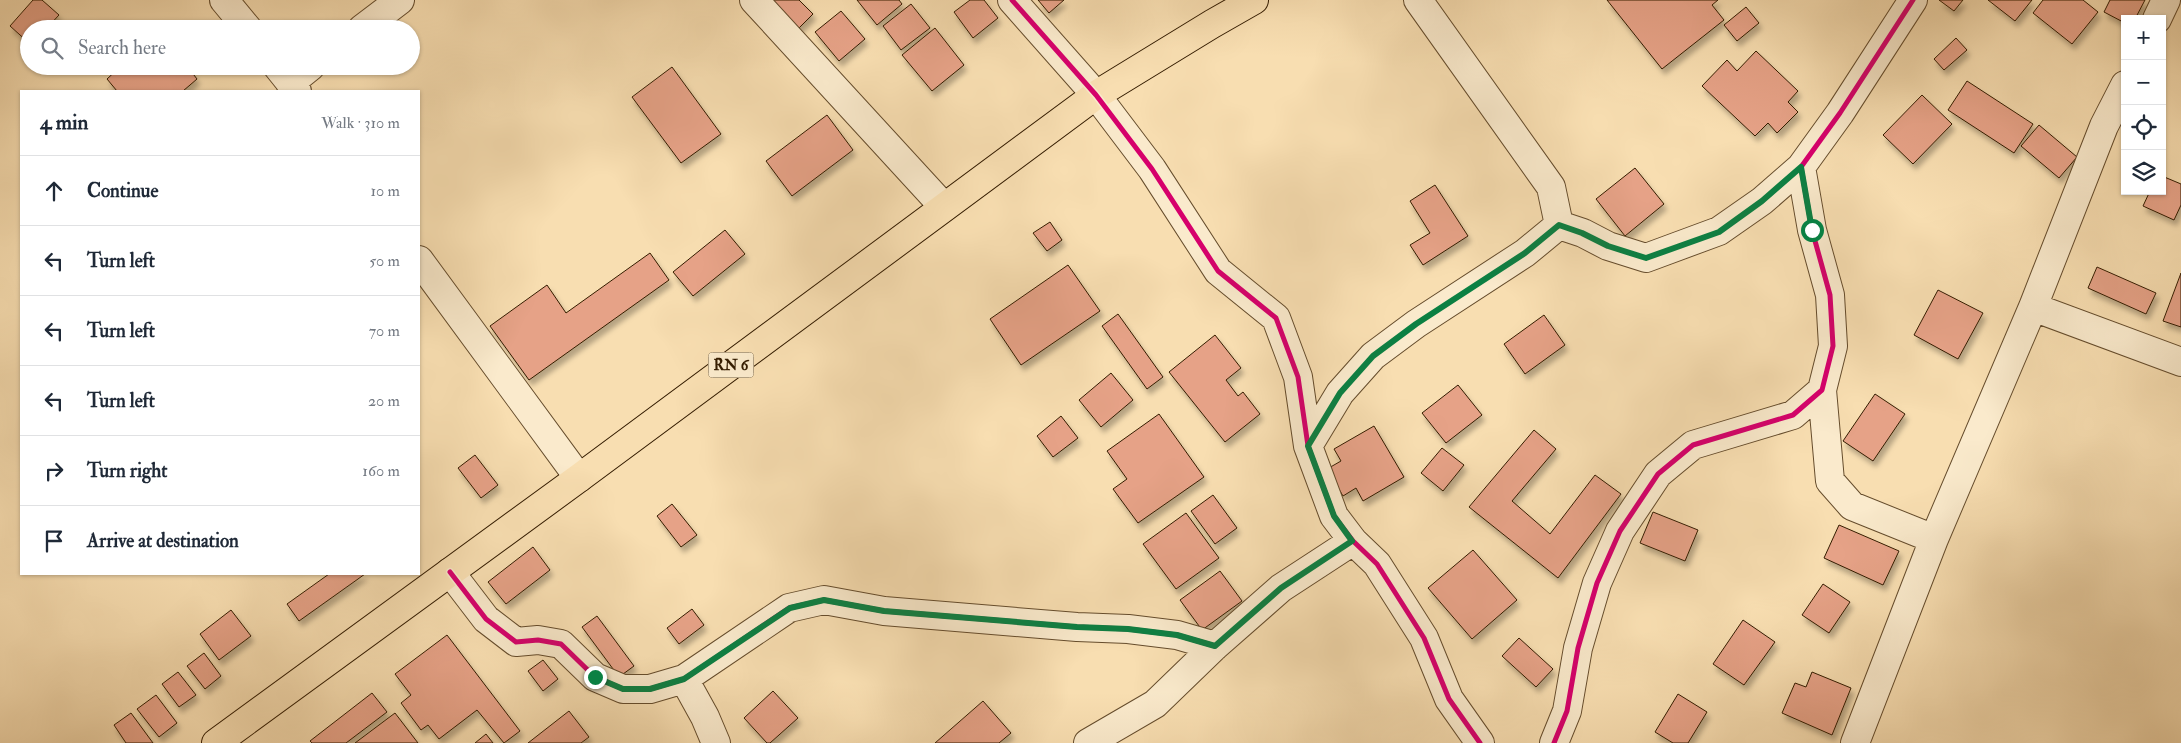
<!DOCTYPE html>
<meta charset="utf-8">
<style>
:root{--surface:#fff;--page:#f6f6f7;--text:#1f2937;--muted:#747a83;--line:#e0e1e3}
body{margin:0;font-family:"IM FELL Double Pica",serif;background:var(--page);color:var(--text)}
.controls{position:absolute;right:15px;top:15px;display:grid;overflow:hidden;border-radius:0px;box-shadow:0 1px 4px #0004}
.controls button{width:45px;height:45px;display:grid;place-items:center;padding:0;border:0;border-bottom:1px solid var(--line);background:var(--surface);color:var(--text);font:25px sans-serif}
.stop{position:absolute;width:15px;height:15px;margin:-11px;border:4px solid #0b8043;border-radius:50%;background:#fff}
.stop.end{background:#0b8043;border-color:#fff;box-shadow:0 1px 5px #0008}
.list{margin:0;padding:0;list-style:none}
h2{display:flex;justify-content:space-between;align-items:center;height:65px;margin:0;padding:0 20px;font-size:21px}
h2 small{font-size:16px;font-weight:400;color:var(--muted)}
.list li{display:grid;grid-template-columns:32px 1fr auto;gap:15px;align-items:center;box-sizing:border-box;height:70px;padding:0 20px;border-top:1px solid var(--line)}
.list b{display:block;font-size:19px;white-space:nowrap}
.list em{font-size:16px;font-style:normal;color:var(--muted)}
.icon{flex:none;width:28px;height:28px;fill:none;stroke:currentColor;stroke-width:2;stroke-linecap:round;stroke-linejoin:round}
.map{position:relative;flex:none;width:2181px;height:743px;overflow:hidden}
.search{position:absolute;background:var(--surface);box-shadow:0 1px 4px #0004;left:20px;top:20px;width:400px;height:55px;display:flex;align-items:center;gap:12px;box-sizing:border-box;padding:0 18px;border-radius:28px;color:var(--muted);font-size:19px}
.panel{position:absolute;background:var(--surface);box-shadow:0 1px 4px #0004;left:20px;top:90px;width:400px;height:485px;border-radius:0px}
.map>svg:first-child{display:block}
</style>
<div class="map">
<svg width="2181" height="743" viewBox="0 0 2181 743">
<defs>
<filter id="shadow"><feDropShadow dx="3" dy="5.5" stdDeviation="2.5" flood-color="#0004"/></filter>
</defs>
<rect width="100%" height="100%" fill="#f8deb1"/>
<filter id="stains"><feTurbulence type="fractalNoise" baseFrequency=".004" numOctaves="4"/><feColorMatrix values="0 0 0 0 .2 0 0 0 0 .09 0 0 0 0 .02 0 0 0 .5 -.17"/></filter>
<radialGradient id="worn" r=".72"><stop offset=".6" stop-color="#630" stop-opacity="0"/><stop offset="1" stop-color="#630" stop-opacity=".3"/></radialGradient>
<!-- building -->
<path fill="#e6a287" stroke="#341c00" filter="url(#shadow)" d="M33 0H42L59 15 46 29H29V43L10 26Z
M764 0H799L813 14 796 31Z
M857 0H899L902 4 877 25Z
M970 0H984L998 18 973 38 954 12Z
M1038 0H1064L1049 13Z
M1607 0H1718L1712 5 1724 20 1662 69Z
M1939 0H1963L1954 11Z
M1988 0H2032L2015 21Z
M2043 0H2083L2098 12 2072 44 2033 13Z
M2110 0H2145L2135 19H2125V23L2104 12Z
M911 4 930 28 901 50 883 26Z
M1746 7 1759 23 1737 41 1724 25Z
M841 11 865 39 839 61 815 32Z
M935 28 964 65 932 91 902 55Z
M1956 38 1967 50 1944 70 1934 59Z
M1756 51 1798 91 1788 102 1798 112 1777 133 1768 123 1755 136 1702 86 1727 60 1737 71Z
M121 66H187L197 79 183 91H117L107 79Z
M672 67 721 134 681 163 632 97Z
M1967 81 2033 124 2014 153 1948 110Z
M1922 95 1952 124 1913 164 1883 135Z
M827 115 853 150 792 196 766 161Z
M2039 125 2077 157 2059 178 2021 146Z
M1635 168 1664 204 1625 236 1596 199Z
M2162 176 2181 184V205L2174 220 2143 206 2150 191H2162Z
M1435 185 1468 236 1423 265 1410 245 1430 233 1410 201Z
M1050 222 1062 240 1047 251 1033 233Z
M725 230 745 254 693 296 673 272Z
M650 253 669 280 529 380 490 326 547 285 566 313Z
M1068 265 1100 311 1021 365 990 319Z
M2097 267 2156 293 2146 314 2088 288Z
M2181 273V327L2163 321Z
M1938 290 1983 313 1958 359 1914 335Z
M1118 314 1163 377 1147 389 1102 326Z
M1544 315 1565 345 1525 374 1504 344Z
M1215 335 1241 368 1226 380 1238 396 1243 392 1260 414 1225 442 1169 372Z
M1111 373 1133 400 1101 427 1079 400Z
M1458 385 1482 415 1446 443 1422 413Z
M1875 394 1905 414 1873 461 1843 441Z
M1159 414 1204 477 1138 523 1113 489 1127 479 1107 451Z
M1061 416 1078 438 1053 457 1037 436Z
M1374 426 1404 477 1363 501 1356 488 1343 496 1327 469 1341 461 1334 449Z
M1534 430 1556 449 1512 501 1550 534 1595 475 1621 494 1558 578 1469 507Z
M1442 448 1464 465 1443 491 1421 473Z
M475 455 498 485 481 498 458 468Z
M1213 495 1237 528 1215 544 1191 511Z
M672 504 697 535 681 547 657 516Z
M1653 512 1698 530 1685 561 1640 543Z
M1186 513 1219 558 1176 589 1143 544Z
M1839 525 1899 551 1883 585 1824 558Z
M533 547 550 570 506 604 488 582Z
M1473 550 1517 600 1472 639 1428 588Z
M1220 571 1242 601 1202 630 1180 600Z
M329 574H365L299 621 287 604Z
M1823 584 1850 602 1829 633 1802 615Z
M692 609 704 625 679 644 667 628Z
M231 610 251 636 219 660 200 634Z
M597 616 634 666 619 677 582 627Z
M1743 620 1775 642 1744 685 1713 664Z
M447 635 520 731 504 743 477 710 439 739 428 725 421 730 401 703 411 695 395 674Z
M1519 638 1553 669 1536 687 1502 656Z
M204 653 221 676 205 689 187 666Z
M543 660 558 679 543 691 528 671Z
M178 672 196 695 179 707 162 684Z
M1812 672 1851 688 1832 735 1782 713 1795 683 1806 687Z
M773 691 798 718 770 743H767L744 718Z
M372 693 387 712 346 743H312L310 741Z
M1678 694 1707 712 1688 743H1673L1655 732Z
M156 695 177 723 159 737 137 709Z
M983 701 1011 733 999 743H935Z
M569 711 589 737 581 743H528Z
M131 713 153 743H126L114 725Z
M395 713 418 743H355Z
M486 734 493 743H475Z"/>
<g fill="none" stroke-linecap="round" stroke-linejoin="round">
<defs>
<path id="minor" d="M224 0 248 29
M754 0 944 207
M1012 0 1096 95 1152 169 1218 271 1276 318 1298 377 1308 446 1334 516 1353 541 1377 564 1424 638 1449 699 1480 743
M1418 0 1551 187 1559 225
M2157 19 2166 0
M362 29 400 0
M277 66 297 91
M290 83 311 66
M419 260 579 478
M2033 307 2181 362
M1822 390 1830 481 1852 506 1934 539
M1308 446 1340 393 1373 356 1416 324 1525 253 1559 225 1583 233 1608 246 1646 258 1719 231 1762 201 1801 167
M450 572 486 619 516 642 538 640 561 644 595 677 623 689H650L684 679 789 608 824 600 884 611 1077 627 1128 629 1177 635 1215 646
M684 679 705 717 716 743
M1088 743 1155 704 1215 646 1281 588 1353 541
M1554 743 1567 711 1578 648 1597 583 1620 531 1658 474 1693 445 1793 415 1822 390 1833 346 1830 295 1812 230 1801 167 1840 113 1913 0
M1855 743 1934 539 2033 307 2104 126 2125 85"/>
<path id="major" d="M216 743 579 478 1096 95 1212 24 1254 0"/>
</defs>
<!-- minor casing -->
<use href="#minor" stroke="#654c2c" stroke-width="30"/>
<!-- major casing -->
<use href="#major" stroke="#341c00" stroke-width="30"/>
<!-- minor -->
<use href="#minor" stroke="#faeacc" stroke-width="28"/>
<!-- major -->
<use href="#major" stroke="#f8deb1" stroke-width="28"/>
<defs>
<path id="cycleway" d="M1012 0 1096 95 1152 169 1218 271 1276 318 1298 377 1308 446 1334 516 1353 541 1377 564 1424 638 1449 699 1480 743
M450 572 486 619 516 642 538 640 561 644 595 677 623 689H650L684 679 789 608 824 600 884 611 1077 627 1128 629 1177 635 1215 646
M1554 743 1567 711 1578 648 1597 583 1620 531 1658 474 1693 445 1793 415 1822 390 1833 346 1830 295 1812 230 1801 167 1840 113 1913 0"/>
</defs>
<!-- cycleway casing -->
<use href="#cycleway" stroke="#faeacc" stroke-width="8"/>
<!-- cycleway -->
<use href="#cycleway" stroke="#d6006c" stroke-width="5"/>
</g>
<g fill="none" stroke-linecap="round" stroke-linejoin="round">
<!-- route -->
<path stroke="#0b8043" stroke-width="6" d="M595 677 623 689H650L684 679 790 608 824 600 884 611 1077 627 1128 629 1177 635 1215 646 1281 588 1352 541 1334 516 1308 446 1340 393 1373 356 1416 324 1525 253 1559 225 1582 233 1608 246 1646 258 1719 232 1762 201 1801 167 1812 230"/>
</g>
<g text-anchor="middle" stroke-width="4" stroke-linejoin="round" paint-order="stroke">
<!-- shield labels -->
<rect fill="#faeacc" stroke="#6f5a3d" stroke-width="1" x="708.5" y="352.5" width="45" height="25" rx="4"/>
<g font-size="15" font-weight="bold" fill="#341c00">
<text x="731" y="370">RN 6</text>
</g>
</g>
<rect width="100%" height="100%" filter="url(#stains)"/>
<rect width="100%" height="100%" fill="url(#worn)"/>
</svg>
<div class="controls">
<button>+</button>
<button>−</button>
<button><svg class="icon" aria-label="locate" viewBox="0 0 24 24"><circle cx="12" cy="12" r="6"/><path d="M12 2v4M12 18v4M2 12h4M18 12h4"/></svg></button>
<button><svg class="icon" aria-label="layers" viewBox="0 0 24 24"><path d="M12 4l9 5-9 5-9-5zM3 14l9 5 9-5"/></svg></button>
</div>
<div class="stop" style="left:1812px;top:230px"></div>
<div class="stop end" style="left:595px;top:677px"></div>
<div class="search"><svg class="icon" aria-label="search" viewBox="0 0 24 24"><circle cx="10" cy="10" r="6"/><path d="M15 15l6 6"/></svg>Search here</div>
<section class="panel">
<h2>4 min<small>Walk · 310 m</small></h2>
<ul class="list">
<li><svg class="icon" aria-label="ahead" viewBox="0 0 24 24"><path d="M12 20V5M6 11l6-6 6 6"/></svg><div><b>Continue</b></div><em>10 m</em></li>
<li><svg class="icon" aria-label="left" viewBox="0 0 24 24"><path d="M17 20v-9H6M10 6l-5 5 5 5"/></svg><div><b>Turn left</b></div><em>50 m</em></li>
<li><svg class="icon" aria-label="left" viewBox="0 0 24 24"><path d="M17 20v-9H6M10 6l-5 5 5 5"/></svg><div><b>Turn left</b></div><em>70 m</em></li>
<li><svg class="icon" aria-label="left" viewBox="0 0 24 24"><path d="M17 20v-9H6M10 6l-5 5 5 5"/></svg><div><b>Turn left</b></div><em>20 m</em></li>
<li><svg class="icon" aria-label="right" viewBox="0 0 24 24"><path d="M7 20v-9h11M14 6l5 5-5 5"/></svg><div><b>Turn right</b></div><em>160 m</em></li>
<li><svg class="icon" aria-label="arrive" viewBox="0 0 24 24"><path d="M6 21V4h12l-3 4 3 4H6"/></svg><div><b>Arrive at destination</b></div></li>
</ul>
</section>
</div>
